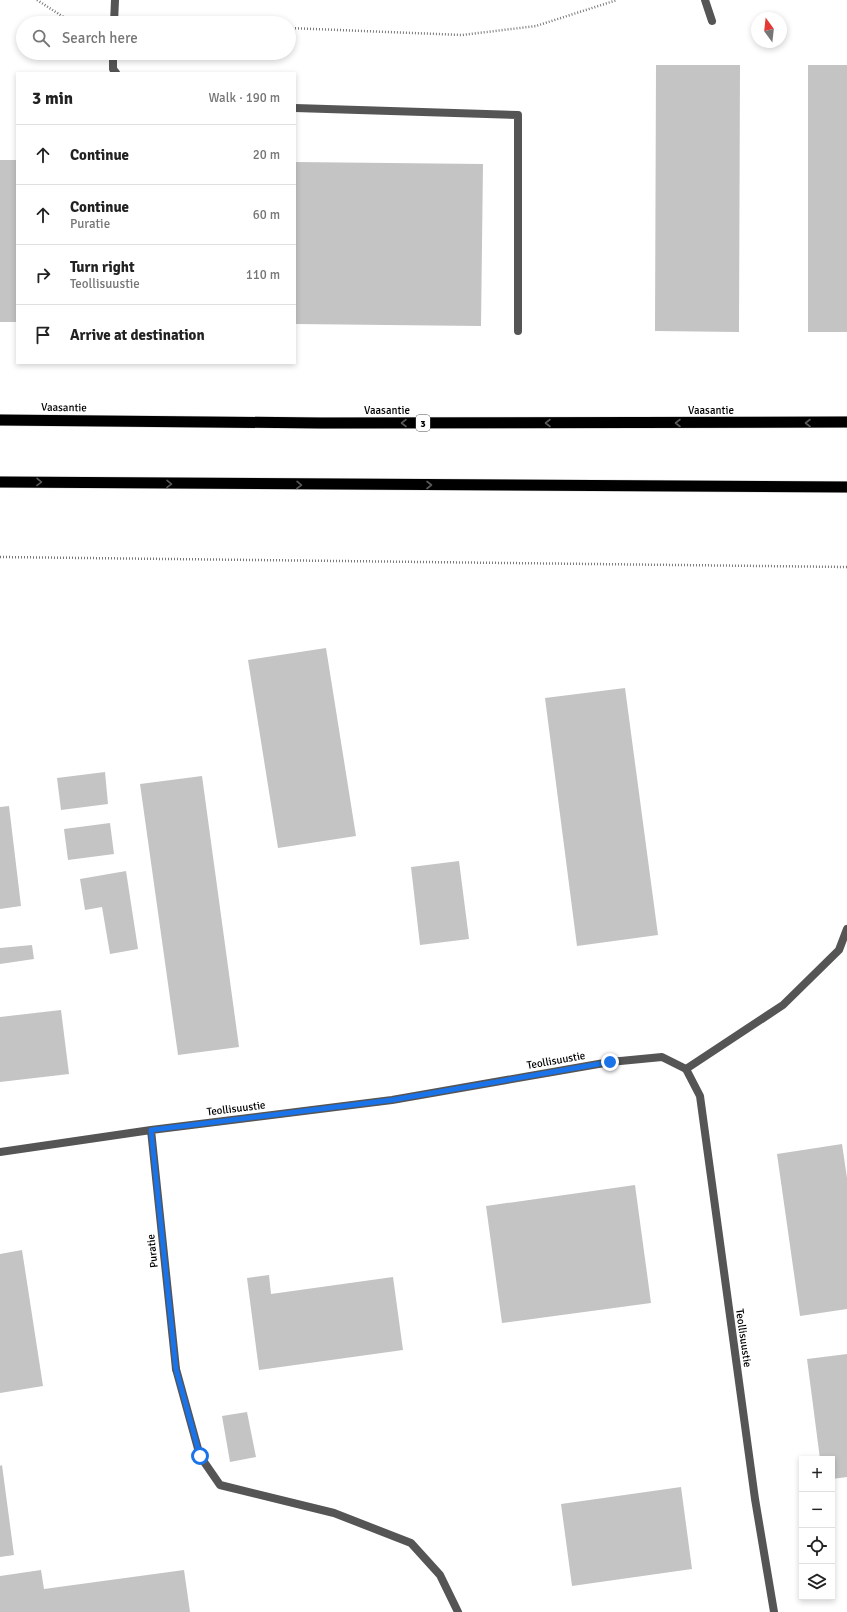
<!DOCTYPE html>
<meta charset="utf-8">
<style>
:root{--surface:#fff;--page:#f2f2f2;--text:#222;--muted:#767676;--line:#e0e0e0}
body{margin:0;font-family:Signika,sans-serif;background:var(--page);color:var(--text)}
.controls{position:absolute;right:12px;bottom:12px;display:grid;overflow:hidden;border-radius:0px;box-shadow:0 2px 6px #0003}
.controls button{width:36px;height:36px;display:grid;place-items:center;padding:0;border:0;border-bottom:1px solid var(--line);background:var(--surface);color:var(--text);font:20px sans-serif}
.compass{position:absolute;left:751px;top:12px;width:36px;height:36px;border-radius:50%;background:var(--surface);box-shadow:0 2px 6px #0003;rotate:345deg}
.stop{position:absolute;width:12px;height:12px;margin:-9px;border:3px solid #1a73e8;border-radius:50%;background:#fff}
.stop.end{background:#1a73e8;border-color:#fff;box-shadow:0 1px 4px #0008}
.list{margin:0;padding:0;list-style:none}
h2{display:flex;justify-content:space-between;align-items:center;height:52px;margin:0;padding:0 16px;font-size:17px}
h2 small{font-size:13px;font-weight:400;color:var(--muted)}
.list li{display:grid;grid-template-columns:26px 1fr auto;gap:12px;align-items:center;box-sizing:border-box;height:60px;padding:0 16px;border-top:1px solid var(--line)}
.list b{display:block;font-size:15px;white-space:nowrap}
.list p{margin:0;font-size:13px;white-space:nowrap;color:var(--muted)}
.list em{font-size:13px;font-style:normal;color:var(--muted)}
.icon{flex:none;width:22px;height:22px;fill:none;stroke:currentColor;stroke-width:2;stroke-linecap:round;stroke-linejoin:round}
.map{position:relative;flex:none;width:847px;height:1612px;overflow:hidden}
.search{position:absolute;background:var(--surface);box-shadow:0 2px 6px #0003;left:16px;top:16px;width:280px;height:44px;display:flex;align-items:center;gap:10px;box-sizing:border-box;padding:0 14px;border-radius:22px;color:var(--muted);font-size:15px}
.panel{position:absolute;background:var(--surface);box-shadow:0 2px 6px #0003;left:16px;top:72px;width:280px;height:292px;border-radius:0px}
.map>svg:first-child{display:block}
</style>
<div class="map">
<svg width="847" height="1612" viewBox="0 0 847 1612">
<rect width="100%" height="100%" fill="#fff"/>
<!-- building -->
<path fill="#c4c4c4" d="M656 65H740L739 332 655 331Z
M808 65H847V332H808Z
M0 160H17V322H0Z
M295 162 483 164 481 326 295 324Z
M326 648 356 836 278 848 248 660Z
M625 688 658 935 577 946 545 698Z
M105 772 108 804 61 810 57 778Z
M202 776 239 1047 178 1055 140 784Z
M9 806 21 906 0 909V807Z
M110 823 114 854 68 860 64 829Z
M459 861 469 939 420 945 411 867Z
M126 871 138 949 110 954 102 907 85 910 80 879Z
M32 945 34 959 0 964V948Z
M61 1010 69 1074 0 1082V1017Z
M842 1144 847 1178V1309L800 1316 777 1154Z
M635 1185 651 1303 502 1323 486 1206Z
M22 1250 43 1386 0 1393V1254Z
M269 1275 271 1294 393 1277 403 1350 259 1370 247 1278Z
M847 1354V1477L832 1479V1459H820L807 1359Z
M247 1412 256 1457 230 1462 222 1416Z
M2 1465 14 1555 0 1557V1466Z
M681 1487 692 1569 572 1586 561 1504Z
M41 1570 44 1589 184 1570 190 1612H0V1576Z"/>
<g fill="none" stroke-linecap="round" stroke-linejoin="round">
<defs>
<path id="trunk" d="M0 420 321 423 847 422
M0 482 847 487"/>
</defs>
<!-- trunk casing -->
<use href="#trunk" stroke="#dbdbdb" stroke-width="12"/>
<!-- path -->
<path stroke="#777" stroke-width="2.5" stroke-dasharray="1 2" stroke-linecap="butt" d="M37 0 73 23
M289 28 462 35 536 26 617 0
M0 557 847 567"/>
<!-- service -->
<path stroke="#555" stroke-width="8" d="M705 0 712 21
M114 23 115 0
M113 53V69L116 73
M295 108 518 115V331
M686 1069 783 1005 839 950 847 929
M176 1369 200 1456 220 1485 334 1513 411 1543 440 1575 458 1612"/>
<!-- minor -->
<path stroke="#555" stroke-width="8" d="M151 1130 176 1369
M0 1152 151 1130 392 1100 610 1062 662 1057 686 1069 700 1096 755 1499 774 1612"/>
<!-- trunk -->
<use href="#trunk" stroke="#000" stroke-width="11"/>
</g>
<!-- one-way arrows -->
<defs><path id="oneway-chevron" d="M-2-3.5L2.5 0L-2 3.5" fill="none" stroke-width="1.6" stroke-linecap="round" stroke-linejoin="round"/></defs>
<g stroke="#595959">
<use href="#oneway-chevron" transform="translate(404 423) rotate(180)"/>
<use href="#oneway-chevron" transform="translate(548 423) rotate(180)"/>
<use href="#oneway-chevron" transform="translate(678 423) rotate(180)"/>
<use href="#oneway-chevron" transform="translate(808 423) rotate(180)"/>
<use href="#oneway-chevron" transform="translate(39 482) rotate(1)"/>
<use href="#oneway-chevron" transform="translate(169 484) rotate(1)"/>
<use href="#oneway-chevron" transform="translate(299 485) rotate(1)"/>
<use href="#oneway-chevron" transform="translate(429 485)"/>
</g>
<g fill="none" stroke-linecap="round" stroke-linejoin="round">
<!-- route -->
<path stroke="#1a73e8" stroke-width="5" d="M200 1456 176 1369 151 1130 392 1100 610 1062"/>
</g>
<g text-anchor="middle" stroke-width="3.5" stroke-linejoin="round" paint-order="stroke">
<!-- shield labels -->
<rect fill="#fff" stroke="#4c4c4c" stroke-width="1" x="416" y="415" width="14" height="16" rx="3"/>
<g font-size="10" font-weight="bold" fill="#000">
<text x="423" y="427">3</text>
</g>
<!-- street labels -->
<g font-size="11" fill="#000" stroke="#fff">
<text transform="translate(64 407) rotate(1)" y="4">Vaasantie</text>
<text x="387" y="414">Vaasantie</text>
<text x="711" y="414">Vaasantie</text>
<text transform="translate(556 1060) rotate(-10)" y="4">Teollisuustie</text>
<text transform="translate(236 1108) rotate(-7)" y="4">Teollisuustie</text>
<text transform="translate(152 1251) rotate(-96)" y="4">Puratie</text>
<text transform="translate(744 1338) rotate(82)" y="4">Teollisuustie</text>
</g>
</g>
</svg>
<div class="controls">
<button>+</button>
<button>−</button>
<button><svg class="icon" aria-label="locate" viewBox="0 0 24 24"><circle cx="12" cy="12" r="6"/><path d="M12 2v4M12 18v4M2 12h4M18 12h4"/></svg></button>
<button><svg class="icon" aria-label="layers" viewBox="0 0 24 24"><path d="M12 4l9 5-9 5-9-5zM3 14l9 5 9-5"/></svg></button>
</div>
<svg class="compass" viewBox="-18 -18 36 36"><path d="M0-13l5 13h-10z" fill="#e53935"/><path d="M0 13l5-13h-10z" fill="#767676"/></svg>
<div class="stop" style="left:200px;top:1456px"></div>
<div class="stop end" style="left:610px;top:1062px"></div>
<div class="search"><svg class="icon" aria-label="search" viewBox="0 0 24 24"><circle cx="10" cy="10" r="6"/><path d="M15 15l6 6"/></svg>Search here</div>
<section class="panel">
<h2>3 min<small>Walk · 190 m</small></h2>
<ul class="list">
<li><svg class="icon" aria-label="ahead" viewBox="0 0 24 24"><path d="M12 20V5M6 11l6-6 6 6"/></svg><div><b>Continue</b></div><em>20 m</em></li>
<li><svg class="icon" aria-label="ahead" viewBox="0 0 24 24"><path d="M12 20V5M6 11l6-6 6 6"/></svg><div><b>Continue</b><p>Puratie</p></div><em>60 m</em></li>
<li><svg class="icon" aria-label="right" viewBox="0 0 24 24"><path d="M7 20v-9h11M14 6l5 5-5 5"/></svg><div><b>Turn right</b><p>Teollisuustie</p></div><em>110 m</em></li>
<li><svg class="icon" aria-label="arrive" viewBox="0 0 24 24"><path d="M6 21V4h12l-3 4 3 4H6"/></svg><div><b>Arrive at destination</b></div></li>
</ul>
</section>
</div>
